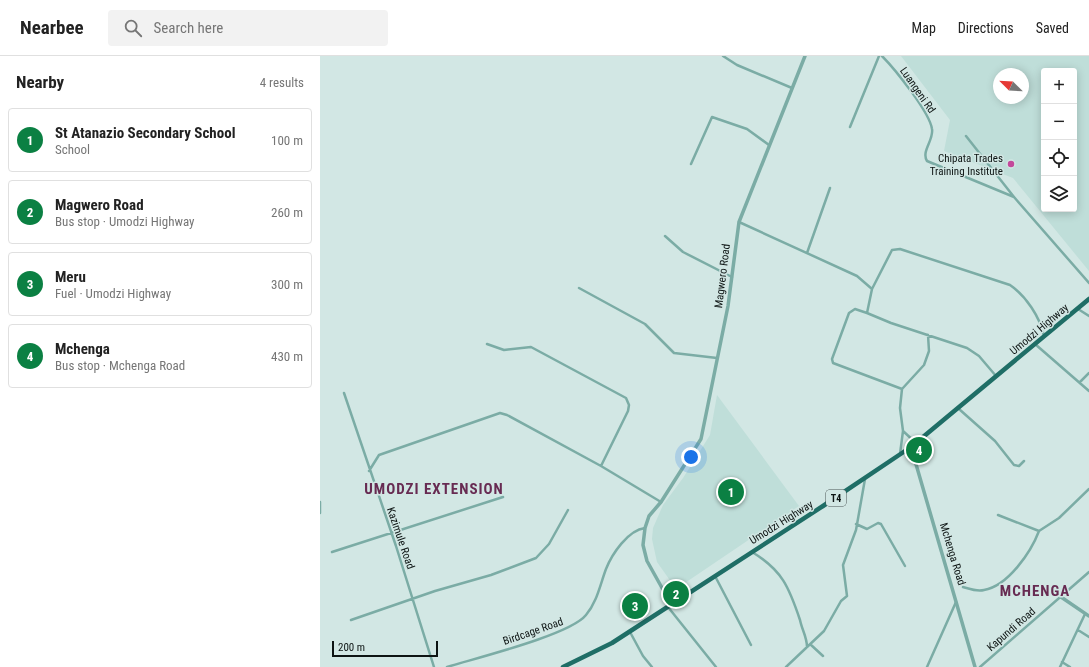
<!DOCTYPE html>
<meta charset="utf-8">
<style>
:root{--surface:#fff;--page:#f2f2f2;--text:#222;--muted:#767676;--line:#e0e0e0;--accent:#0b8043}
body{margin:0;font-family:"Roboto Condensed",sans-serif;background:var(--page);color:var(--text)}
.controls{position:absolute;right:12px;top:12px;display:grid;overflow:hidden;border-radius:4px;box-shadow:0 2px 10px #0003}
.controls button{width:36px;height:36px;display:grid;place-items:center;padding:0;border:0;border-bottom:1px solid var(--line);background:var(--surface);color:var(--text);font:20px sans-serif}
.compass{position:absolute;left:673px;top:12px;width:36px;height:36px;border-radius:50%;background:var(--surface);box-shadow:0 2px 10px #0003;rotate:294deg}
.scale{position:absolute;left:12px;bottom:10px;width:106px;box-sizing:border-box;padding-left:4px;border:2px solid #0d1413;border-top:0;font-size:11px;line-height:14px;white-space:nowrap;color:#0d1413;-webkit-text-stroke:3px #d2e7e4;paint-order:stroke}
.you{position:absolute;left:371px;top:401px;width:14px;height:14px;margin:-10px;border:3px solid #fff;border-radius:50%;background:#1a73e8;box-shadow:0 0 0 6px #1a73e833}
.badge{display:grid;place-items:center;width:26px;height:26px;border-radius:50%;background:var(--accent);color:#fff;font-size:13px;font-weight:700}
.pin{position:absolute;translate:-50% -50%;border:2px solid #fff;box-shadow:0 1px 4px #0006}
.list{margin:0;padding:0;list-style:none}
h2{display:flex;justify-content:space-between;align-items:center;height:52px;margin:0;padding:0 16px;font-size:17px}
h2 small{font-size:13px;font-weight:400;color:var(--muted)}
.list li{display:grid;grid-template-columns:26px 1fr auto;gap:12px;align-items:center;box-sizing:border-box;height:64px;margin:0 8px 8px;padding:0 8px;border:1px solid var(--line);border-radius:4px}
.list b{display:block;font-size:15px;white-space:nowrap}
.list p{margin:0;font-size:13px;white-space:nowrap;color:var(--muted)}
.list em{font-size:13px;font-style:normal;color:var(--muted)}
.icon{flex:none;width:22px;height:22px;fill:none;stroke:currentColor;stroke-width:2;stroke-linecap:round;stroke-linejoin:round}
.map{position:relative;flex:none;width:769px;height:611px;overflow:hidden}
header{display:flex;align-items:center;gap:24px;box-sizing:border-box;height:56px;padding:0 20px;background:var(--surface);border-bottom:1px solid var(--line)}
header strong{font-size:19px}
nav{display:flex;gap:22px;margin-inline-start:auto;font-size:14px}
.search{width:280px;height:36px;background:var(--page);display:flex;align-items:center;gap:10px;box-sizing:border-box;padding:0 14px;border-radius:4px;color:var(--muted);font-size:15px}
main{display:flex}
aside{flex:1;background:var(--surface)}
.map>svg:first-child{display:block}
</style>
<header>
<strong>Nearbee</strong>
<div class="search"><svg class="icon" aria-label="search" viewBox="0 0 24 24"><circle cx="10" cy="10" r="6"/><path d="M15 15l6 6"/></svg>Search here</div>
<nav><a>Map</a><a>Directions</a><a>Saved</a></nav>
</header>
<main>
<aside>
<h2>Nearby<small>4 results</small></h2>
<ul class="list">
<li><span class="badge">1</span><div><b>St Atanazio Secondary School</b><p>School</p></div><em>100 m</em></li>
<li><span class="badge">2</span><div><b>Magwero Road</b><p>Bus stop · Umodzi Highway</p></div><em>260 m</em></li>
<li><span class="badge">3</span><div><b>Meru</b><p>Fuel · Umodzi Highway</p></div><em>300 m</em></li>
<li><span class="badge">4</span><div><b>Mchenga</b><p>Bus stop · Mchenga Road</p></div><em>430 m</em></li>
</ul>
</aside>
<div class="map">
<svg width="769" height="611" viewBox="0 0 769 611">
<rect width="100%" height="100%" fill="#d2e7e4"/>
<!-- built -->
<path fill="#bfded9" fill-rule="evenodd" d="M581 0H769V215L693 122 624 95 630 64ZM724 15H754V153H724ZM679 18H703V42H679Z
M397 339 479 450 356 533 337 506 332 483 333 472 343 449 363 422 390 379Z"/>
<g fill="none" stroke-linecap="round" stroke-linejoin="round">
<!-- minor -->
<path stroke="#7baca5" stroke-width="2.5" d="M403 0 417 9 472 32
M562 0C575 13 610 57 612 73 614 84 601 95 607 105L694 141
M530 71 559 0
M646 80 694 141 769 227
M371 108 392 61 427 73 449 89
M419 166 537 220 552 233 547 257 571 267 647 292 659 300 676 320
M345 180 363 196 412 221
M487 197 510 132
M259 232 325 268 354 297 397 302
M552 233 572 194 580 193 690 229C706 240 720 261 724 280
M758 253 769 260
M547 257 535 253 529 257 512 303 513 307 582 333
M167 288 184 294 211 291 306 342 309 349 308 355 281 410
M715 288 769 335
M760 326 769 317
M24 337 76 490 114 611
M639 353 675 385 694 409 699 410 704 405
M583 375 596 387
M580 398 583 375 580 352 582 333 604 309 609 295 608 279
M49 415 59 399 180 357 187 359 281 410 341 446
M0 446V457
M678 459 719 475 739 462 769 433
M536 468 547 473 558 467 561 468 585 510
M12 496 183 441
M432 496C462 514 469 531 480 564 482 574 487 581 487 591
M395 520 431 589
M643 531C650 533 657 536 664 534 688 530 711 496 719 475
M348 551 396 611
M31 564 115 535 171 519 216 502 229 488 248 454
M758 574 769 581
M310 576 323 600 332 611
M490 588 503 600
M742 606 750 611
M127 611C156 602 250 579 266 559 277 546 280 529 286 513 292 498 308 474 325 472
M466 611 504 575 521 545 527 540 523 509 536 474 545 423
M607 611 636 546
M660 611 769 516
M740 611 765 558"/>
<!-- tertiary -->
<path stroke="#7baca5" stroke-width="3.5" d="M591 391 655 611
M741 541 769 560
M351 548 327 505 323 489 325 472 329 460 341 446 381 383 408 250 419 166 485 0"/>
<!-- trunk -->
<path stroke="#1f6e66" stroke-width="4.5" d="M243 611 292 587 503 450 591 391 769 243"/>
</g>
<!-- markers -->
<circle fill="#c3499b" stroke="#d2e7e4" stroke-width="1.5" cx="691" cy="108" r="4"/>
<g text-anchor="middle" stroke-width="3" stroke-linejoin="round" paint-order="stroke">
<!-- shield labels -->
<rect fill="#d2e7e4" stroke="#485352" stroke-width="1" x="506" y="434" width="20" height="16" rx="3"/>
<g font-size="10" font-weight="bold" fill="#0d1413">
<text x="516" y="446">T4</text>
</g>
<!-- street labels -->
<g font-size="11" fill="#0d1413" stroke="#d2e7e4">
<text transform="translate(598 34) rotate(55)" y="4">Luangeni Rd</text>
<text transform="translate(402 220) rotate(-83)" y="4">Magwero Road</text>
<text transform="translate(719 273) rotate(-40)" y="4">Umodzi Highway</text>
<text transform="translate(461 466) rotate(-32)" y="4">Umodzi Highway</text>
<text transform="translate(81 482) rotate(71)" y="4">Kazimule Road</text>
<text transform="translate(633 498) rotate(73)" y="4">Mchenga Road</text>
<text transform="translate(691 573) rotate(-41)" y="4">Kapundi Road</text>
<text transform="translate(213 575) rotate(-19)" y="4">Birdcage Road</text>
</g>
<!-- poi labels -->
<g font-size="11" fill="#0d1413" stroke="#d2e7e4" text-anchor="end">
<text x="683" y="106">Chipata Trades<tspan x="683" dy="13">Training Institute</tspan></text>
</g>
<!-- district labels -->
<g font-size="15" font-weight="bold" letter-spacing="1" fill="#672b52" stroke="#d2e7e4">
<text x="114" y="438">UMODZI EXTENSION</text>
<text x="715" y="540">MCHENGA</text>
</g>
</g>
</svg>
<div class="controls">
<button>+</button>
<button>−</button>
<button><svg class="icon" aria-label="locate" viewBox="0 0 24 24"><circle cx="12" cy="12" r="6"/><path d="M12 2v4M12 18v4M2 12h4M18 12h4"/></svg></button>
<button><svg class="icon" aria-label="layers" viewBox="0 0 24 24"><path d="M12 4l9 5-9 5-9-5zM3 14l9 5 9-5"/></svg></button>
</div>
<svg class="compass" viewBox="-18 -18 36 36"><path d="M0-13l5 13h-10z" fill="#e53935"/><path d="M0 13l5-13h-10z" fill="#767676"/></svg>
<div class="scale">200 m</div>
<div class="you"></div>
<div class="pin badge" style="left:411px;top:436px">1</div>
<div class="pin badge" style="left:356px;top:538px">2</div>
<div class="pin badge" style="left:315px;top:550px">3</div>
<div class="pin badge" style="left:599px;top:394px">4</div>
</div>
</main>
